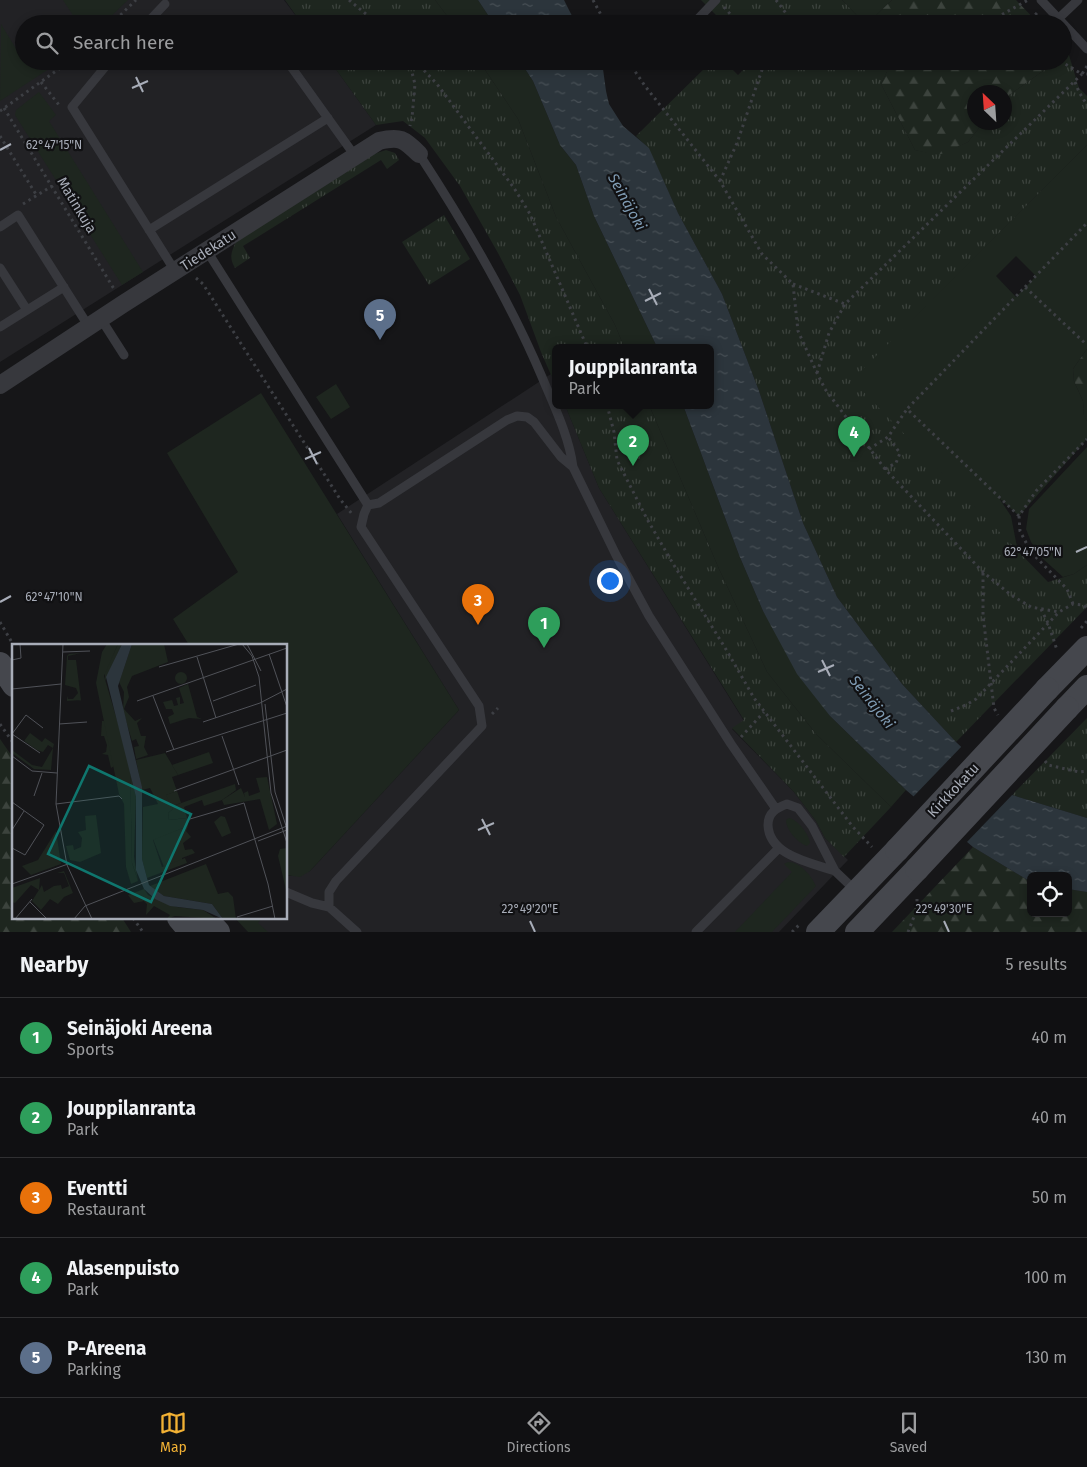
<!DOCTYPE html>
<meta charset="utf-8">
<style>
:root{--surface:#101012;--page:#19191b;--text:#f1f3f6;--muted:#9c9d9f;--line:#303032;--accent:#f2b134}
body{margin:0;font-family:"Fira Sans",sans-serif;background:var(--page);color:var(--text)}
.controls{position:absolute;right:15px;bottom:15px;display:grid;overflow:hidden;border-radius:8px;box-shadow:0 2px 8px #0003}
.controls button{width:45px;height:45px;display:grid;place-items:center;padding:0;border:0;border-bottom:1px solid var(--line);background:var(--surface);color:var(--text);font:25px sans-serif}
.compass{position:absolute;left:967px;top:85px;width:45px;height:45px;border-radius:50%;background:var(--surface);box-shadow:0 2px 8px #0003;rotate:335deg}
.you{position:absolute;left:609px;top:580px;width:18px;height:18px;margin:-12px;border:4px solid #fff;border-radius:50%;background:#1a73e8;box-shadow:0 0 0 8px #1a73e833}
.badge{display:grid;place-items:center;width:32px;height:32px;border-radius:50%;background:var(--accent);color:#fff;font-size:16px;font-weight:700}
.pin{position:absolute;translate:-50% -41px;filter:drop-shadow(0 1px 2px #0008)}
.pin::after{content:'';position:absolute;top:26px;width:18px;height:15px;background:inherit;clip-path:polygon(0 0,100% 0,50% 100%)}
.popup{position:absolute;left:552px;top:344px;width:162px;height:65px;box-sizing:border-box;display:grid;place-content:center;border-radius:8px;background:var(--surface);filter:drop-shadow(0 1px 4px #0005);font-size:16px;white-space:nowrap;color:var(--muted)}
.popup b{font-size:19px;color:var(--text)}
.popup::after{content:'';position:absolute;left:50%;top:100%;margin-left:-10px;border:10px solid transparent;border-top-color:var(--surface)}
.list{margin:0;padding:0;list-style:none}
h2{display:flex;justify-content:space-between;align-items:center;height:65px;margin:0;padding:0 20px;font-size:21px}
h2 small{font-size:16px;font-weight:400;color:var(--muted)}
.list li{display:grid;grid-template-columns:32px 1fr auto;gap:15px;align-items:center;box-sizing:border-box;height:80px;padding:0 20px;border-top:1px solid var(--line)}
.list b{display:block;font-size:19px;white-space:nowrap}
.list p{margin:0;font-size:16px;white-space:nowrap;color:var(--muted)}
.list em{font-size:16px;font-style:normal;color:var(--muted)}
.icon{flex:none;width:28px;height:28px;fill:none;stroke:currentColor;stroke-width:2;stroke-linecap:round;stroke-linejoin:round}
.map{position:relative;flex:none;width:1087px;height:932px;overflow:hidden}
.search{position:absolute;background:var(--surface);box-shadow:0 2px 8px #0003;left:15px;right:15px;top:15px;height:55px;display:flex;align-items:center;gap:12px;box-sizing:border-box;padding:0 18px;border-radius:28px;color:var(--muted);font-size:19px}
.sheet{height:465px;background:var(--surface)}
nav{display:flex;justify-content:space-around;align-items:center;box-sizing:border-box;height:70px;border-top:1px solid var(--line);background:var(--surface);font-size:14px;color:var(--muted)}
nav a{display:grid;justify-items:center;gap:2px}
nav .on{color:var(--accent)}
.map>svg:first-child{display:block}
</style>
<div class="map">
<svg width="1087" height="932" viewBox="0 0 1087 932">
<defs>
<pattern id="forest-firs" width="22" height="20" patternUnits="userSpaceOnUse" patternTransform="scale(1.25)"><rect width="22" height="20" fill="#1e261f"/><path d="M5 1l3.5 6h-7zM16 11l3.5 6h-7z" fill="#3c433d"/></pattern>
<pattern id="park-tufts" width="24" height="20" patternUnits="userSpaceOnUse" patternTransform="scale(1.25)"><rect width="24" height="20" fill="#1e261f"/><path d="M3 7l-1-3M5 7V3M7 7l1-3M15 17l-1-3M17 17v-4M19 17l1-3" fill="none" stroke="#3c433d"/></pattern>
<pattern id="water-ripples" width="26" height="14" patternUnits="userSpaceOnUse" patternTransform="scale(1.25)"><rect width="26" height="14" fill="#2c353c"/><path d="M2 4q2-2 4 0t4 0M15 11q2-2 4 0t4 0" fill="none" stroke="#485056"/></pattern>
</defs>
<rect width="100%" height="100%" fill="#161618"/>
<!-- built -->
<path fill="#222225" d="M0 0H284L302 24H24V61H330L376 125 0 362Z
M551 374 555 384 556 405H565L599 488 744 721 732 729 794 792 816 821 825 838 848 860 779 932H255L241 918H286V875L290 876 310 871 459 710 337 514Z"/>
<!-- grass -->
<path fill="#1e261f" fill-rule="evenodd" d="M63 0H128L103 24H64L74 17Z
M435 0H478L494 24H453Z
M842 0H892L867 24H865Z
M1 24 18 52 24 49V61H61L0 101Z
M479 61H520L533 81 560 145 576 165 594 216 657 347H624L615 325 556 217 518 119Z
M39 92 56 115 49 121 143 272 122 285 15 115 16 110Z
M1087 145V349L1073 369 1074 381 1083 401 1084 415 1087 421V439L1019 516 999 498 1011 516 1018 552 851 380ZM1016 256 1036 276 1016 297 996 276Z
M336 384 350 407 331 419 316 397Z
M261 393 459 710 310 871 300 877 286 875V646L189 645 173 619 238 572 167 453Z
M649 405H683L739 555 763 611 830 716 906 790 891 807 816 734 767 672 719 569Z
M1087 447V565L1074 574 1063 577 1042 558 1031 542 1026 529 1029 509Z
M789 818C798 820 809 834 810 843L807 846C798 843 786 830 786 820Z
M788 862C800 862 811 875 816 886L772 932H735L792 872 784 864Z
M235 918H262L258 923 268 932H248Z"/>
<!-- forest -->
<path fill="url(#forest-firs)" d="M892 0H1016L1039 24H893L889 21 867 24Z
M892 61H1057L1005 98 1004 92H974V122L983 123 968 142 939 156 915 150 881 84Z
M1087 349V421L1084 416 1083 401 1074 381 1073 369Z
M0 739 14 759V918H122L131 932H0Z
M973 847 1031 882V913H1068V889L1087 892V932H892Z"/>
<!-- park -->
<path fill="url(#park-tufts)" d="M285 0H435L453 24H302Z
M701 0H842L865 24H725Z
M1068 52 1079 88 1087 96V145L852 380 1048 582 1074 574 1087 565V607L956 742 902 684 837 597 803 523 759 391 722 294 678 213 649 149 636 136 712 61H724L738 75 752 61H892L881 84 915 150 939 155 968 142 983 123 1004 122 1005 98 1057 61H1063V56Z
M330 61H479L518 119 556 217 615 325 624 347H556L555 384 541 352 520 295 498 253 460 186 425 138 403 121 376 125Z
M386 150 395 153 399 160 387 169 381 160 243 246 250 258 235 268C229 258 231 252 236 242L374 154Z
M444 215 470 259 429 285 402 242Z
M565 405H649L719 569 767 672 816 734 891 807 844 857 825 838 816 821 794 792 732 728 744 720 599 488Z
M1087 718V818L1012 795Z"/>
<!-- water -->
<path fill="url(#water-ripples)" d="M478 0H564L576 24H494Z
M520 61H598L603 69 606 91 609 104 623 126 649 148 678 213 722 294 759 391 803 523 837 597 902 684 956 742 1012 795 1087 818V892L1068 889V876H1031V882L973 847 906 790 830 716 797 674 763 611 739 555 683 405H710V347H657L594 216 576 165 560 145 533 81Z"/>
<!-- pier -->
<path fill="#161618" d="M963 745 1014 793 965 844 912 798Z"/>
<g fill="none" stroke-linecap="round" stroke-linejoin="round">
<!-- path -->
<path stroke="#3d3f44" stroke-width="3" stroke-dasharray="2.5 4" stroke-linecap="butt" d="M349 0 378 24
M593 0 606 24
M776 0 794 24
M724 7 739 24
M111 24 136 0
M985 24 1028 0
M1026 24 1038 12
M409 61 415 84 412 118 410 126
M415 61 437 84 514 188 530 214 587 347
M628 61 645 86 720 181 762 254 793 284 798 331 817 373 825 389 885 469 983 572 1011 595 1031 607 1059 612 1073 604 1083 605 1087 608
M1060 61 1082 74 1087 66
M41 82 59 105
M1075 82 1079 92 1087 105
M4 108 114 289
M0 111 70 61
M0 136 37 196
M720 181 737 143 765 61
M23 204 52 186
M196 278 203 284 340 499 352 514
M793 284 845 304
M1025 287 1087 223
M817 373 829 333 845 304 1082 74H1087
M607 405 614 432 617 460 647 519 672 562 727 651 754 698 853 827 872 847
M869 449 888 437 907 409
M885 469 896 463 900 453 888 437
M1019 516 907 409 1025 287 1087 345
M983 573V615L994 708 998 715
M1073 604 1067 589 1031 552 1020 531 1019 516 1036 491 1087 439
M1041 609 1048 623 1057 650
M0 622 14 646
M1081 628 1087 621
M951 711 966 705 976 699 1059 612
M492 714 498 708
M0 724 14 744
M741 737 764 712
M1045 761 1048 765 1079 772 1087 771
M133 918 143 932
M792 932 799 925
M908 932 917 909V899"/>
<!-- service -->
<path stroke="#37383d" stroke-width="9" d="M1041 0 1087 49
M1058 19 1078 0
M257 20 260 24
M146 24 165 4
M693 24 716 0
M110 61 72 107 175 271
M287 61 355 156
M419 154C466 226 509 299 542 377 554 406 569 436 573 467L616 555 649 616 731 744 776 809
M0 227 18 215 89 327
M149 230 328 118
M207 251 368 505 379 503 507 420 517 416 527 417 534 422 561 457 573 467
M0 268 27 310
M101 319 124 355
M0 327 64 287
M835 871C812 863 769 856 768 825 768 813 776 808 787 804L798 808 812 826 835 871 856 891
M286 892 312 903 329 907
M357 932 329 907V892L336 881 482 726 479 706 361 527 364 514 368 505
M696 932 778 849"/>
<!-- minor -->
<path stroke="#37383d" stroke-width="18" d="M0 385 123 304 379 141C400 136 404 139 419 154"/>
<!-- secondary -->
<path stroke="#45474d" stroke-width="24" d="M0 664 14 685
M1047 689 1087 648
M1067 708 1087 687
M179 918 191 932
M205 918 218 932
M818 932 897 850
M857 932 917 869"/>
<!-- secondary-bridge -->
<path stroke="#45474d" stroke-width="24" d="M897 850 1047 689
M917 869 1067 708"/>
</g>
<!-- ticks -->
<path fill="none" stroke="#a8adb8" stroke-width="2" d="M136 77 143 92M132 88 148 81M0 150 11 144M649 289 657 305M645 301 661 293M309 448 317 464M305 459 321 452M1076 552 1087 547M0 602 11 596M822 660 830 676M818 672 834 665M482 819 490 835M478 830 494 823M530 921 535 932M944 921 949 932"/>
<g text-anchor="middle" stroke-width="4.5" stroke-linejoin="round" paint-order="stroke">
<!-- street labels -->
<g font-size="14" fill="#a8adb8" stroke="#111113">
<text transform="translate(77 205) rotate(59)" y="5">Matinkuja</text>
<text transform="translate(208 250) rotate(-33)" y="5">Tiedekatu</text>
<text transform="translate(953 790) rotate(-47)" y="5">Kirkkokatu</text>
</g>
<!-- water labels -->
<g font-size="15" font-style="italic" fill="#7f9bb3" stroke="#111113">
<text transform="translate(627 202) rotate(61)" y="5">Seinäjoki</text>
<text transform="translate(872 702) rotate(52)" y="5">Seinäjoki</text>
</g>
</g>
<!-- overview -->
<g transform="translate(12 644)">
<rect width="275" height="275" fill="#161618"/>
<path d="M106 0H110L93 37V27ZM69 9 56 12V16H64L70 64 69 56 55 57V52L56 55H61L66 49 64 44 53 41 55 12 57 10ZM90 77H95L102 122 99 124 96 111 90 110 94 108 95 101 92 92H89ZM18 89 30 98 33 94 42 100 41 104 36 101 31 108 25 106 12 97ZM118 128 124 153 122 213 126 237 120 219ZM165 147 169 159 158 163 153 151ZM84 171 89 209 68 218 58 216 54 202 61 201 62 206 69 203 70 194 66 188 74 186 73 172ZM209 172 213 173 219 189 210 193 202 178ZM176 182 174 187 179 193 171 199 173 206 180 205 183 209 170 214V218L152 223 141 195ZM52 227 61 249 52 253 46 260 38 255 29 266 20 257 30 241 32 248 42 242 49 241 50 245 57 242 52 229H45Z" fill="#1e261f"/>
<path d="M41 104 39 126 22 125 0 109V106L20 121 30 123ZM197 108 201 119 166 131 160 121ZM223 140 224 146 210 156 192 162 190 156 172 163 175 174 157 176 156 169 161 165 158 163ZM44 187 49 220 19 231 10 222 26 216ZM28 234 27 246 19 241 3 259 0 258V244ZM132 245 136 251 165 263 191 266 205 275 163 272 155 275 158 271 142 262 134 271 135 260 132 257 122 259 116 251Z" fill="#1e261f"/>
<path d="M95 0H106L92 32 118 120 120 219 126 237 119 240 114 223 112 160 107 150 84 39 90 8ZM120 0H152L156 18 120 32 115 43 117 53 112 65 123 77 130 74 125 79 129 92H134L132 103 136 111 124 115 122 103 127 102 124 95 120 97 111 67 112 48 107 38ZM163 34a6 6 0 1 1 12 0a6 6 0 1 1-12 0ZM176 40 185 73 190 75 177 74 158 80 156 73 162 70 160 65H154L151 58 160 56 162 62 166 61 164 54 168 53V60L172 59 167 44ZM153 109 166 131 160 133 165 147 154 151 161 165 156 169 157 176 175 174 176 182 141 196 150 223 173 214 175 219 135 234 130 215 131 163 146 160 138 144 130 146 124 116ZM255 133 265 180 257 186 248 155 212 161 210 156 229 144 233 153 232 149 236 147 237 152 248 148 244 134ZM275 204V250L266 212 268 205ZM194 220 206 250 216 248 221 253 224 275H211L200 260 152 252 138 242Z" fill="#1e261f"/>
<path d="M110 0H120L106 42 130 143V215L135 234 137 241 152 252 200 260 211 275 191 266 158 262 143 255 132 245 124 226V153L94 33Z" fill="#2c353c"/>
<path fill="none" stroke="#505258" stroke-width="1" d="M51 0 44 160 55 221 80 275M230 0 240 12 247 33 259 149 275 199M235 0 249 27M51 8 78 7M257 10 275 63M185 13 204 74M0 16 9 14 8 0M147 23 227 0M0 45 49 40M141 52 162 106M125 57 275 4M201 57 244 41M253 60 263 148 275 185M191 78 248 59 275 45M47 80 75 78M0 90 14 71 31 84M0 90 28 109M210 92 227 141M154 108 275 69M0 112 20 127 45 129M162 147 275 106M22 152 30 129M0 158 32 181 13 211 0 204M44 160 107 152 110 155M178 175 232 159 256 240 263 275M0 186 12 167M246 197 275 186M0 240 56 220M18 258 35 275M73 262 275 182M225 273 261 262M3 275 20 255M62 275 73 262"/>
<path fill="#0f766e" fill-opacity="0.15" stroke="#0f766e" stroke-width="2.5" d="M77 122 179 170 139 258 36 210Z"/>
<rect width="275" height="275" fill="none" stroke="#a8adb8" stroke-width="2.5"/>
</g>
<g font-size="12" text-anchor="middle" fill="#a8adb8" stroke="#111113" stroke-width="4.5" stroke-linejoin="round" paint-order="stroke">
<text x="54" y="149">62°47'15"N</text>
<text x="1033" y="556">62°47'05"N</text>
<text x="54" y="601">62°47'10"N</text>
<text x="530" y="913">22°49'20"E</text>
<text x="944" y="913">22°49'30"E</text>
</g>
</svg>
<div class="controls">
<button><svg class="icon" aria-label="locate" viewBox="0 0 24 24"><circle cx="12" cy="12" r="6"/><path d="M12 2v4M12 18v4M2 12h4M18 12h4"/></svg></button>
</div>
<svg class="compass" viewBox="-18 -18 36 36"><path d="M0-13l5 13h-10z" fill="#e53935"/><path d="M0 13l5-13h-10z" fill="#9c9d9f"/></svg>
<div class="you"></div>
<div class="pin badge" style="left:544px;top:648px;background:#2e9e5b">1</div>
<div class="pin badge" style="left:633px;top:466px;background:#2e9e5b">2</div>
<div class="popup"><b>Jouppilanranta</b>Park</div>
<div class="pin badge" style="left:478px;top:625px;background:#e8710a">3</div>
<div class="pin badge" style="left:854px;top:457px;background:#2e9e5b">4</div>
<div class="pin badge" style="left:380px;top:340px;background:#5c6f8a">5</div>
<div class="search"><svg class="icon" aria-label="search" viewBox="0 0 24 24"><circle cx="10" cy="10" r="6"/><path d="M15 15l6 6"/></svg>Search here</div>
</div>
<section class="sheet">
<h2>Nearby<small>5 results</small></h2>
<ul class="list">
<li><span class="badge" style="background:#2e9e5b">1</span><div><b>Seinäjoki Areena</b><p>Sports</p></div><em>40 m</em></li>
<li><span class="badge" style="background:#2e9e5b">2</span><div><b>Jouppilanranta</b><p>Park</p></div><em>40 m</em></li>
<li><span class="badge" style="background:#e8710a">3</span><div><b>Eventti</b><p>Restaurant</p></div><em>50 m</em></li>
<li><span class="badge" style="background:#2e9e5b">4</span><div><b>Alasenpuisto</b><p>Park</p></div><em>100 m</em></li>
<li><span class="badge" style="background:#5c6f8a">5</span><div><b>P-Areena</b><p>Parking</p></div><em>130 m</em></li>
</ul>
</section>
<nav>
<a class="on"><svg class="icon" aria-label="map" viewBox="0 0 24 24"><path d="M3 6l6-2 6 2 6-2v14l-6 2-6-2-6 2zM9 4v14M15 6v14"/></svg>Map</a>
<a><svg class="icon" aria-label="directions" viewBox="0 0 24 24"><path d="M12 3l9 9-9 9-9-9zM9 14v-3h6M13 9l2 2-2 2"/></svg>Directions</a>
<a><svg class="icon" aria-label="saved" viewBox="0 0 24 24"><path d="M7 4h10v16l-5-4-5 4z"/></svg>Saved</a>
</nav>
